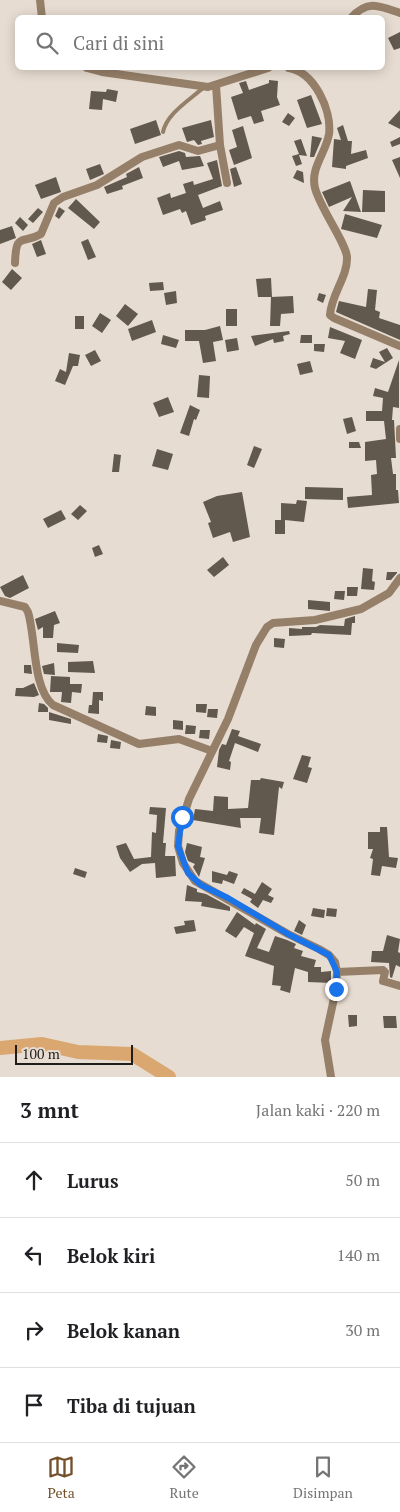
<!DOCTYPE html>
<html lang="id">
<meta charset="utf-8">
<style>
:root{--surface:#fff;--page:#f2f2f2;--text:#202124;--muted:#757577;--line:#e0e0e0;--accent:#735029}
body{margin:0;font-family:"PT Serif",serif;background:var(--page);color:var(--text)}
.scale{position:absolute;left:15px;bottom:12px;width:118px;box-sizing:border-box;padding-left:5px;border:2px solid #201c18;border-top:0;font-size:14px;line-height:18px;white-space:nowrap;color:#201c18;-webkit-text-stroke:4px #e7dcd1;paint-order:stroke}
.stop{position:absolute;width:15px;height:15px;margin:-11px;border:4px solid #1a73e8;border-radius:50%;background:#fff}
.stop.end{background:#1a73e8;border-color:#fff;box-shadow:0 1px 5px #0008}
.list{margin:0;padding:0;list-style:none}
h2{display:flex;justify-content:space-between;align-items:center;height:65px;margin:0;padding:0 20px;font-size:21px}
h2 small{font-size:16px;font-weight:400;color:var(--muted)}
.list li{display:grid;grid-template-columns:32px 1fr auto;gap:15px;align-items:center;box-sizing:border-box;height:75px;padding:0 20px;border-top:1px solid var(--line)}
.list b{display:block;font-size:19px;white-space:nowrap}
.list em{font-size:16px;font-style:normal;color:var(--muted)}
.icon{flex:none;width:28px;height:28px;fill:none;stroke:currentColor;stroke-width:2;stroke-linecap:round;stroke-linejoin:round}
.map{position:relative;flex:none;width:400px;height:1077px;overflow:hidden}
.search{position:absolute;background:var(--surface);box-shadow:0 2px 12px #0003;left:15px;right:15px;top:15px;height:55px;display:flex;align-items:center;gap:12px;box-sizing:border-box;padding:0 18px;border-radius:8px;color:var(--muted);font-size:19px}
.sheet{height:365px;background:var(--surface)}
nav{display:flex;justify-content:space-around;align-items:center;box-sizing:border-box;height:70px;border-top:1px solid var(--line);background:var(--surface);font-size:14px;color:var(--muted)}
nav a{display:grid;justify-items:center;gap:2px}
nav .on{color:var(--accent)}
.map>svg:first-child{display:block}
</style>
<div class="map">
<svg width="400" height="1077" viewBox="0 0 400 1077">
<rect width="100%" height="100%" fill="#e7dcd1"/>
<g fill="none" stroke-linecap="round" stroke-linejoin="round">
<!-- river -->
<path stroke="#daa771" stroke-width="14" d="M0 1048 42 1044 78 1052 132 1054 169 1077"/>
</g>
<!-- building -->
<path fill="#61584e" d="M400 32V48L394 50 388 38Z
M269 80 278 81 277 97 280 105 261 111 264 121 254 124 251 116 238 120 231 97 243 93 239 83 246 81 249 90 269 83Z
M107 89 118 91 116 102 103 99 102 110 89 109 91 91 106 92Z
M311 95 322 124 307 128 297 100Z
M400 110V129L388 123Z
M288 113 295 118 289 126 282 122Z
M156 120 161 135 135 144 130 129Z
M211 120 214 137 201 141 202 144 198 145 194 140 187 142 182 128Z
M343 125 348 141H352L351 154 366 150 368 158 346 166V169L332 167 334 139 341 140 337 128Z
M243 126 252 158 234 165 229 150 237 147 232 130Z
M312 136 322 138 314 157H310Z
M400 137V144L392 147 390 142Z
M301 139 307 156 299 155 302 164 296 166 292 156 299 154 294 141Z
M179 151 185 153 186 157 200 156 204 166 182 170 179 161 163 167 159 157Z
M400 157V178L392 160Z
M217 160 222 186 198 195 203 208 220 201 223 210 205 216 206 220 191 225 186 211 182 213 180 209 163 215 157 198 170 193 171 198 186 193 183 184 193 181 194 185 213 179 207 163Z
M100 164 104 174 90 180 86 169Z
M139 167 143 178 122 186 123 189 107 194 104 187 127 177 126 174Z
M236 167 242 184 234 187 230 169Z
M297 170 303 172 304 183 293 178Z
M56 177 61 192 41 199 35 185Z
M350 181 361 212 343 211 352 197 329 207 322 192Z
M363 190 385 191V212H362Z
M76 199 100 222 94 229 68 208Z
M59 207 65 211 59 219 55 216Z
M38 208 43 212 33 223 28 219Z
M345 214 382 225 377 238 341 229Z
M20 217 28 225 23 231 15 223Z
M12 226 16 238 0 244V230Z
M88 239 96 257 88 260 81 242Z
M41 240 46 254 37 257 32 244Z
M12 269 22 278 11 290 2 282Z
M271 278 272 297H258L256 279Z
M163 282 164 290 150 291 149 283Z
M368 289 377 290 375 310 380 312 379 318 400 325V340L336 312 339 301 366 307Z
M176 291 177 303 166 305 164 293Z
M319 293 326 295 323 303 317 300Z
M293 296 294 313 281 314 280 326H270L271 297Z
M125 304 138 314 128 326 116 316Z
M226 309H237V326H226Z
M100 313 111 320 102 333 92 326Z
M75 316H84V329H75Z
M152 320 156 332 132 341 128 329Z
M220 326 223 340 213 342 216 361 203 363 199 341H185V330H205Z
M330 327 362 340 355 359 340 353 345 341 328 338Z
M289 331 290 334 283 336 284 341 274 343 273 339 255 346 251 336Z
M163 335 179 340 176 348 161 344Z
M301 335H312V343H300Z
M237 338 239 350 227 352 225 340Z
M314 344H325L324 352 314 351Z
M387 348 393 358 376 369 370 367 373 358 385 362 379 352Z
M95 350 101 361 91 366 85 355Z
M69 353 80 355 78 366H73L65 385 55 381 60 369 66 372Z
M399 360V408L393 407 392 420H394L396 458H391L393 474H396V490H398L399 503 348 508 347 497 372 495 371 475 377 474 376 460 365 461V442L386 439 384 421H366V411H382L383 398 373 396 375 388 388 392Z
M310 361 313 372 300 375 297 364Z
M199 375 210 376 209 398 197 397Z
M168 397 174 412 159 417 153 403Z
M190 405 200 410 196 420 194 419 189 436 180 433Z
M352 417 356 431 347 434 343 419Z
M349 442H359L361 448H349Z
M254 446 262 449 254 468 247 465Z
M157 449 173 454 168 470 152 466Z
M114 454 121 455 119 472H112Z
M305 487 343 488V500L305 499Z
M242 492 250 537 233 542 230 532 213 538 208 523 211 522 203 502 217 496Z
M297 500 307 501 304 522 285 520V534H275V520H281V503L296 504Z
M80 505 87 511 78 520 71 514Z
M61 510 66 519 48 528 43 519Z
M99 545 103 554 95 557 92 548Z
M223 557 229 565 214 577 207 570Z
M363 568 373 569 372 581 375 582 374 590 361 589Z
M387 572H397V573L391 580H386Z
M23 575 29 588 10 598 5 596 0 587Z
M347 587H358L357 596H347Z
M335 591H345L344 600 334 599Z
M308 600 330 602V611L308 609Z
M55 611 60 623 54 625 53 638H43V627L38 630 35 619Z
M355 616V623H352L351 635 312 633 311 635 289 636V628L302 629V627H316L320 625 344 626 345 619Z
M274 638 285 639 284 648 274 647Z
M57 643 79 645 78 653 57 652Z
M93 661 95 673 68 672V662Z
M54 663 55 675 44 674 42 666Z
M24 665H31L32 674 24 673Z
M51 676 70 677V684H82L81 693 72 692 71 703 61 702 62 692H50Z
M34 683 39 695 34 697 15 696 16 688H23Z
M93 692H103V701L99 700V714L88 713 89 705H92Z
M39 703 44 704 48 708V712H38Z
M196 704H207L206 713 196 712Z
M146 706 156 707V716L145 715Z
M208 709H218L217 718 207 717Z
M49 712 71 719V724L49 720Z
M173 720 183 721V730L173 729Z
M186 725 196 726 195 734H185Z
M232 729 240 731 238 736 261 744 258 752 235 743 229 761 231 762 230 770 217 767 219 750 222 744 226 745Z
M200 730H210L209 739 199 738Z
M98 734 108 736 107 743 97 742Z
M111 740 121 742 120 749 110 748Z
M302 755 311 757 308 767 312 768 307 783 293 779Z
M261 778 284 782 282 789 279 787 274 835 259 833 261 818H240L241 828 193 820 195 809 213 811 214 796 228 797V809L248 808 251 780H260Z
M150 807 166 808 163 843H166L165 856H175L176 876 156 878 155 863 142 864 130 872 120 858 116 846 126 843 134 859 151 857 152 832 156 833 157 815 149 814Z
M380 827H387L389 857 398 858 396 868 382 866 380 876 371 875 373 859 370 858 373 849H368V832H380Z
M187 843 202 847 200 857 205 858 199 877 193 867 195 864 188 861 185 852Z
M75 868 87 872 85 878 73 874Z
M212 871 227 875 229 871 238 874 234 884 223 880 222 884 212 882Z
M262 882 272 889 268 895 274 898 271 903 263 900 258 908 250 902 252 899 241 893 244 888 255 894Z
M187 885 197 889V892L206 894 230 907V911L201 906 202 902 185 901Z
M313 908 325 910 324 918 311 916Z
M327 908 337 909 336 917 326 916Z
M237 912 255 925 256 923 266 929 257 948 269 952 275 936 287 940 296 944 294 948 303 951 301 956 316 960 314 967H321V972L331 971V983L308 982V972L295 968 290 993 280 990 281 986 272 985 274 966 245 956 254 933 244 927 236 938 225 931Z
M194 920 196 931 176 934 174 927 185 925 184 921Z
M299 920 306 925 302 935 294 931Z
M387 935 400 939 398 952 400 953V967L396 965 392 978 390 977 389 963 371 962 372 951H383Z
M348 1015H357V1026L349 1027Z
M383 1016H396L397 1028H384Z"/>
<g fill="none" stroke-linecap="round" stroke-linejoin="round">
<!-- service -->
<path stroke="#957f69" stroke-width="4" d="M163 132C167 113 190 100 204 87"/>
<!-- minor -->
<path stroke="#957f69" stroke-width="8" d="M40 0 42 18
M351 18C367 0 378 5 400 13
M87 68 102 72 208 87 268 68
M289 68C314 72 332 110 329 134 326 153 310 168 315 188 320 208 346 243 347 257 348 276 331 295 330 315L334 318 400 346
M216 85 220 145 227 183
M15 263C16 231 22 245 41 234L54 203 63 197 97 185 142 157 179 145 198 151 220 145
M400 429V439
M0 601 25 607 28 612C36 637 32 688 53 705L139 744 179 739 212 751
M337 972 383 970 385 972 383 981 400 986
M331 1077 325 1040 336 989 337 972 335 962 329 955 319 949 288 934 195 881 183 863 178 846 179 831 189 799 228 719 256 645 267 627 273 623 315 620 361 609 389 593 400 578"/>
</g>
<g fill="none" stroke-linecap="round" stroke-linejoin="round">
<!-- route -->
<path stroke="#1a73e8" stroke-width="6" d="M182 817 178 846 188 873 201 885 228 898 288 934 329 955 337 972 336 989"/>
</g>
</svg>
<div class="scale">100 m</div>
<div class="stop" style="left:182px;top:817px"></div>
<div class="stop end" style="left:336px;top:989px"></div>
<div class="search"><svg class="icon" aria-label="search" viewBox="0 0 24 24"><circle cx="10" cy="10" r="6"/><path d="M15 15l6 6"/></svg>Cari di sini</div>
</div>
<section class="sheet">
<h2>3 mnt<small>Jalan kaki · 220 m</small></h2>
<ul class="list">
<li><svg class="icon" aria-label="ahead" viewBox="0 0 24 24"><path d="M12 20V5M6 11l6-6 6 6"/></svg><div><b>Lurus</b></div><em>50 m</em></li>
<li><svg class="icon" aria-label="left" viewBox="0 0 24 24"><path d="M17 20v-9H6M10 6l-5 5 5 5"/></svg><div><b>Belok kiri</b></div><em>140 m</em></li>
<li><svg class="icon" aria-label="right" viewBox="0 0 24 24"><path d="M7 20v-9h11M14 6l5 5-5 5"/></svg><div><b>Belok kanan</b></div><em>30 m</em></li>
<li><svg class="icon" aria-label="arrive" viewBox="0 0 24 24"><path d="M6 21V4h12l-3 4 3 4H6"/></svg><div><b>Tiba di tujuan</b></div></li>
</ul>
</section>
<nav>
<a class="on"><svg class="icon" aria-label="map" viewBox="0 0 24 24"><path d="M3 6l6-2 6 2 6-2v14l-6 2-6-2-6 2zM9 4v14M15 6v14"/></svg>Peta</a>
<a><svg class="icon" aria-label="directions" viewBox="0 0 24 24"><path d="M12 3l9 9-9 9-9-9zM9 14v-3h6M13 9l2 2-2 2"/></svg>Rute</a>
<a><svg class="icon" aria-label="saved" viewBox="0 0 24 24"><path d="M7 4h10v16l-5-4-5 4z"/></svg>Disimpan</a>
</nav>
